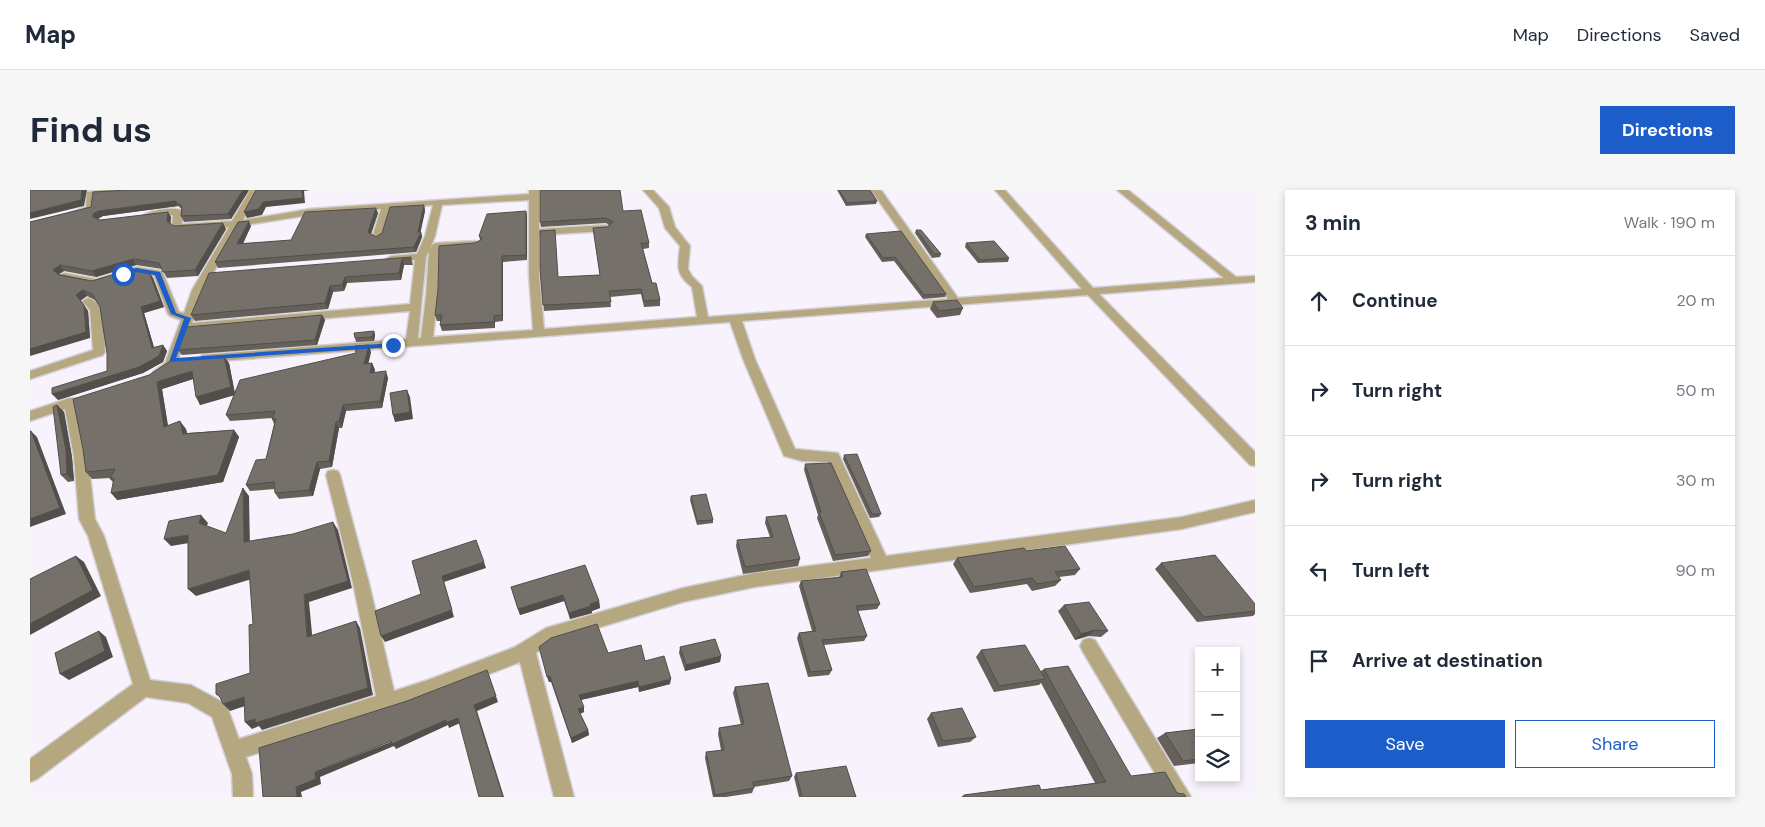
<!DOCTYPE html>
<meta charset="utf-8">
<style>
:root{--surface:#fff;--page:#f6f6f7;--text:#1f2937;--muted:#747a83;--line:#e0e1e3;--accent:#1d5dc9}
body{margin:0;font-family:"DM Sans",sans-serif;background:var(--page);color:var(--text)}
.controls{position:absolute;right:15px;bottom:15px;display:grid;overflow:hidden;border-radius:0px;box-shadow:0 2px 8px #0003}
.controls button{width:45px;height:45px;display:grid;place-items:center;padding:0;border:0;border-bottom:1px solid var(--line);background:var(--surface);color:var(--text);font:25px sans-serif}
.stop{position:absolute;width:15px;height:15px;margin:-11px;border:4px solid #1d5dc9;border-radius:50%;background:#fff}
.stop.end{background:#1d5dc9;border-color:#fff;box-shadow:0 1px 5px #0008}
.list{margin:0;padding:0;list-style:none}
h2{display:flex;justify-content:space-between;align-items:center;height:65px;margin:0;padding:0 20px;font-size:21px}
h2 small{font-size:16px;font-weight:400;color:var(--muted)}
.list li{display:grid;grid-template-columns:32px 1fr auto;gap:15px;align-items:center;box-sizing:border-box;height:90px;padding:0 20px;border-top:1px solid var(--line)}
.list b{display:block;font-size:19px;white-space:nowrap}
.list em{font-size:16px;font-style:normal;color:var(--muted)}
.actions{display:flex;gap:10px;padding:15px 20px}
.actions a{flex:1;padding:11px 0;border:1px solid var(--accent);border-radius:0px;text-align:center;font-size:18px;color:var(--accent)}
.actions .main{background:var(--accent);color:#fff}
.icon{flex:none;width:28px;height:28px;fill:none;stroke:currentColor;stroke-width:2;stroke-linecap:round;stroke-linejoin:round}
.map{position:relative;flex:none;width:1225px;height:607px;overflow:hidden;border-radius:0px}
header{display:flex;align-items:center;gap:30px;box-sizing:border-box;height:70px;padding:0 25px;background:var(--surface);border-bottom:1px solid var(--line)}
header strong{font-size:24px}
nav{display:flex;gap:28px;margin-inline-start:auto;font-size:18px}
.intro{display:flex;align-items:center;justify-content:space-between;box-sizing:border-box;height:120px;padding:0 30px}
h1{margin:0;font-size:35px}
.button{padding:12px 22px;border-radius:0px;background:var(--accent);color:#fff;font-size:18px;font-weight:700}
main{display:flex;gap:30px;padding:0 30px}
aside{flex:1;background:var(--surface);border-radius:0px;box-shadow:0 2px 8px #0003}
.map>svg:first-child{display:block}
</style>
<header>
<strong>Map</strong>
<nav><a>Map</a><a>Directions</a><a>Saved</a></nav>
</header>
<div class="intro"><h1>Find us</h1><a class="button">Directions</a></div>
<main>
<div class="map">
<svg width="1225" height="607" viewBox="0 0 1225 607">
<rect width="100%" height="100%" fill="#f7f2fb"/>
<g fill="none" stroke-linecap="round" stroke-linejoin="round">
<defs>
<path id="minor" d="M76 0H117L112 3 65 6 64 21 45 26 40 23 56 17 57 2Z
M220 0H230L213 30 280 19 499 4V0H509V39L576 35 581 38 576 41 509 45V85L514 139 667 127 662 97C645 84 648 76 650 56L635 38 629 18 613 0H623L639 17 645 37 660 56 658 79 662 86 672 96 678 127 918 109 841 0H851L928 108 1052 99 965 0H975L1063 98 1194 88 1087 0H1098L1206 87 1225 86V92L1069 104 1225 262V276L1220 275 1058 105 712 131 725 169 765 259 808 263 856 366 1152 327 1225 310V322L1152 339 725 397 653 412 521 452 506 463 544 607H524L490 472 398 508 216 567 222 584 223 607H203L202 584 182 527 158 513 116 507 7 589 0 592V569L103 494 58 346 49 329 44 267 35 219 0 231V221L40 208 46 209 48 212 58 267 65 329 74 346 120 490 161 495 196 514 209 549 346 506 323 393 296 285 298 281 303 280 308 281 310 285 339 393 364 501 398 490 485 457 516 438 653 398 725 383 841 368 798 272 772 271 754 266 713 169 700 132 176 172 170 168 172 165 376 149 380 121 159 140 146 175 129 186 123 182 135 173 151 130 140 126 138 124 124 86 106 83 66 95 34 89 29 86 34 83 66 89 106 77 132 81 149 122 154 123 162 100 199 37 147 40 142 37 143 25 119 28 114 25C121 20 146 16 153 21L152 34 202 31ZM499 10V85L503 140 403 147 408 106 409 60 446 57 451 54 446 51 407 53 403 54 400 59 405 46 412 15ZM403 15 395 46 387 64 361 66 356 69 361 72 385 70 380 114 162 133 174 100 209 36 280 25 351 19 342 48 347 51 352 48 360 19ZM399 61 396 106 391 148H388L396 67Z
M58 108C78 113 74 146 75 162L73 165 0 189V181L63 160 60 120 52 111Z
M1059 448 1065 450 1161 607H1139L1053 462 1050 456 1053 450Z"/>
</defs>
<!-- minor casing -->
<use href="#minor" stroke="#d4d0d8" stroke-width="3"/>
<!-- minor -->
<use href="#minor" fill="#b5a880" fill-rule="evenodd"/>
</g>
<!-- wall -->
<path fill="#65605a" d="M99 0H219L201 29 154 32 151 26 152 19 148 16 73 26 68 29 70 30 141 27 140 34 144 36 196 39 168 86 137 88 132 79 106 75 66 87 34 81 29 84 62 91 119 82 123 88 134 117 114 123 124 158 133 155 137 161 133 172 113 183 28 210 77 181V163L70 117 65 110 57 106 50 110 58 121 60 148 0 32 61 17Z
M807 0H840L847 11 846 14 816 16Z
M394 15 395 21 390 42H391L392 47 386 62 188 78 185 72 221 36 213 54 261 50 348 23 341 44 346 47Z
M496 21 497 27V70L473 72V131L465 132V138L412 141 410 135 411 131H407L405 125 445 53 450 50 449 46Z
M593 21 619 53V58L613 59 622 93 630 110V116L614 117 611 104 580 107 581 117 514 121 510 79 529 87 570 85 563 38 577 37 579 35 576 33 511 37 510 32Z
M886 40 911 64 910 67 902 68 885 43Z
M836 44 916 104 915 107 893 109 864 71 852 72 835 47Z
M936 53 979 68 978 72 948 73 935 57Z
M381 67 383 75H374L371 90 317 93 314 101 303 102 298 119 165 131 161 125Z
M903 112 933 118 930 125 907 128 900 119Z
M292 125 295 130 287 155 152 165 148 160Z
M344 141 345 145 344 151 326 152 325 148Z
M341 162 338 173H342L345 180 344 182 358 188 352 218 316 221 312 238H309L302 277 290 279 283 306 249 309 245 303V299L220 301 216 295 236 269 244 234 242 229V228L200 231 196 225 204 205 170 215 163 189 132 199 138 235 156 239 157 243 204 240 209 247 193 292 87 310 83 292 80 289 81 288 62 289 56 282 53 259 43 209 199 173 205 203Z
M27 215 34 222 42 267 44 291 38 292 31 285Z
M814 265 851 324 849 327 840 328 813 269Z
M775 274 841 361 838 366 803 371 787 328 788 325 774 280Z
M661 306 683 330V333L667 335 660 310Z
M736 327 770 369 768 376 713 384 706 356 707 350 740 347 735 333Z
M996 361 1050 379 1045 385 1029 387 1031 390 1025 396 1002 401 997 394 940 403 923 374 927 368Z
M1131 373 1225 414V424L1223 426 1167 432 1125 379Z
M811 382 850 414 847 419 828 421 837 446 834 451 794 455 802 480 799 485 778 487 767 448 769 443 782 441 769 396 771 391 809 388Z
M481 397 569 411 570 418 562 421V423L540 429 534 411 490 425Z
M1034 415 1078 441 1071 447 1058 446 1045 450 1028 421Z
M509 457 578 463 615 471 640 494 609 502 608 497 551 510 554 522 550 524 558 540 559 545 542 553 521 492H519Z
M650 457 691 466 690 472 655 481 649 463Z
M951 460 1010 482 1014 479 1101 586 1147 603 1156 607H931L934 605 1011 600 1065 593 1011 493 1009 495 964 502 946 467Z
M705 497 762 586 759 591 724 597V598L722 603 696 607H683L675 568 676 562 691 560 688 544 689 538 711 535 703 503Z
M901 523 946 547 940 552 908 557 897 529Z
M1169 539V573L1144 576 1127 548 1135 543Z
M766 583 826 607H769L764 587Z"/>
<!-- shaded-wall -->
<path fill="#524e4a" d="M52 0H57L54 16 0 29V23Z
M213 0H219L201 29 198 24Z
M272 0H280L274 1 275 13 236 17 232 25 217 28 214 22 233 12Z
M145 11 148 16 73 26 67 29 63 27V24L69 21Z
M394 15 395 21 390 45 391 42 392 47 386 62 384 57Z
M346 18 348 23 340 47 338 42Z
M496 21 497 27V70L496 65Z
M138 22 141 27 140 37 137 31Z
M219 31 221 36 210 59 207 54Z
M193 33 196 39 168 86 165 80Z
M472 66 473 72V131L472 125Z
M103 69 106 75 66 87 62 81Z
M372 69 374 75 371 90 369 83Z
M30 75 34 81 27 85 23 80Z
M119 82 123 88 134 117 114 123 126 164 122 158 111 117Z
M315 87 317 93 314 101 312 95Z
M300 96 303 102 298 119 295 113Z
M53 100 57 106 50 111 46 105Z
M54 115 58 121 60 148 0 166V159Z
M292 125 295 130 287 155 285 150Z
M464 126 465 132V138L464 132Z
M344 141 345 145 344 151 342 147Z
M133 155 137 161 133 172 113 183 28 210 22 204 109 177Z
M339 155 341 162 337 180 334 174Z
M194 166 199 173 205 205 170 215 166 207Z
M342 173 345 180 343 189 340 183Z
M162 181 166 188 132 199 139 244 134 237 127 192Z
M356 181 358 188 352 218 350 211Z
M377 200 380 207 383 229 365 232 363 225Z
M27 215 34 222 42 267 44 291 37 284Z
M313 215 316 221 312 238 309 231Z
M150 231 156 239 158 251 153 244Z
M306 232 309 238 302 277 299 271Z
M204 240 209 247 193 292 87 310 81 303Z
M1 241 7 247 36 324 0 337Z
M287 272 290 279 283 306 279 300Z
M213 298 219 306 220 360 214 352Z
M171 325 178 333 175 341 169 333Z
M303 332 308 340 322 398 279 412 283 454 277 447 274 405Z
M158 345 165 352 141 356 134 349Z
M46 366 54 372 71 406 0 445V434Z
M454 372 456 378 414 392 424 427 355 452 351 446 412 386Z
M219 380 225 388 166 406 158 399Z
M533 405 534 411 490 425 488 419Z
M569 411 570 418 562 421V423L540 429 539 423Z
M326 431 330 438 343 505 232 540 229 536 222 539 215 532Z
M1065 440 1058 446 1045 450 1051 444Z
M69 441 76 447 83 467 39 490 30 484Z
M691 466 690 472 655 481 656 475Z
M457 480 468 512 447 521 474 607H473L444 515Z
M520 486 521 492H519L517 487Z
M641 489 640 494 609 502V497Z
M608 491V497L550 510 549 505Z
M214 507 221 514 200 521 193 514Z
M554 517V522L549 524 548 519Z
M428 528 430 533 419 538 418 535 366 559 364 556 290 587 291 594 271 602 272 607H267L266 597 285 582 416 530Z
M558 540 559 545 542 553 541 548Z"/>
<!-- building -->
<path fill="#757069" stroke="#524e4a" d="M0 0H52L51 10 0 23Z
M99 0H213L198 24 151 26 152 16 145 11 69 21 63 24V27L70 30 138 22 137 31 144 36 193 33 165 80 133 82 129 73 103 69 62 81 30 75 23 80 29 85 62 91 102 79 119 82 130 111 111 117 122 158 133 155 129 166 109 177 22 204V198L77 181V163L70 117 62 104 53 100 46 105 54 115 56 142 0 159V32L61 17 63 2Z
M226 0H272L273 8 233 12 229 19 214 22Z
M510 0H590L593 21 611 20 619 53H611L622 93H626L630 110 614 111 611 99 579 101 581 112 513 115 510 79V41L525 40 528 87 570 85 563 38 577 37 583 32 576 28 510 32Z
M809 0H840L847 11 817 13Z
M394 15 388 42H391L384 57 185 72 208 32 219 31 207 54 261 50 275 22 346 18 338 42 346 47 352 43 360 17Z
M496 21V65L472 66V125L464 126V132L410 135 412 125H405L408 100 409 56 445 53 451 50 452 48 449 46 457 24Z
M886 40H891L911 64H904Z
M871 41 916 104 894 105 865 67 853 68 836 44Z
M964 51 979 68 950 70 936 53Z
M381 67V69H372L369 83 315 87 312 95 300 96 295 113 161 125 179 83Z
M927 110 933 118 909 121 903 112Z
M292 125 285 150 148 160 157 137Z
M344 141 342 147 325 148 324 143Z
M339 155 334 174 342 173 340 183 356 181 350 211 313 215 309 231 306 232 299 271 287 272 279 300 245 303 244 292 216 295 226 270 236 269 246 229H242L245 221 196 225 210 190 326 163 325 156Z
M194 166 201 197 166 207 162 181 127 192 134 237 150 231 153 244 204 240 188 285 81 303 84 288 80 289 85 279 56 282 53 259 43 209 119 185 142 170Z
M377 200 380 222 363 225 360 203Z
M27 215 36 260 37 284 31 285 23 217Z
M0 241H1L30 318 0 329Z
M827 264 851 324H842L814 265Z
M801 273 841 361 805 365 789 322H791L775 274Z
M213 298 214 352 263 344 303 332 318 391 274 405 277 447 326 431 338 498 225 533V529L215 532 214 507 193 514 190 507 186 504V494L220 483 219 435 223 434 219 380 158 399V345L134 349 139 331 171 325 169 333 196 343Z
M676 304 683 330 667 331 661 306Z
M756 325 770 369 715 377 707 350 743 347 736 327Z
M446 350 454 372 412 386 422 420 351 446 345 421 391 404 382 371Z
M1035 356 1050 379 1025 382 1031 390 1007 394 1002 388 944 397 927 368 994 358 996 361Z
M1185 365 1225 414V421L1174 427 1131 373Z
M46 366 63 400 0 434V389Z
M555 375 569 411 560 414 561 416 539 423 533 405 488 419 481 397Z
M836 379 850 414 826 416 837 446 792 450 802 480 780 482 769 443 786 441 771 391 813 387 811 382Z
M1059 412 1078 441 1065 440 1051 444 1034 415Z
M567 434 578 463 611 455 615 471 634 466 641 489 609 497 608 491 549 505 554 517 548 519 558 540 541 548 520 486 517 487 509 457 521 448Z
M69 441 75 461 30 484 25 463Z
M685 449 691 466 656 475 650 457Z
M995 455 1015 489 969 496 951 460Z
M1038 476 1101 586 1135 582 1147 603 1154 604 1156 607H934V605L1009 595 1011 600 1076 592 1014 479Z
M457 480 466 506 444 515 473 607H449L428 528 416 533V530L362 554 361 551 285 582 286 589 266 597 267 607H233L229 558 377 511Z
M738 493 762 586 723 592 724 598 685 605 676 562 694 560 689 538 714 534 705 497Z
M932 518 946 547 913 551 901 523Z
M1169 539V569L1153 571 1135 543Z
M816 576 826 607H772L766 583Z"/>
<!-- route -->
<path fill="#1d5dc9" d="M106 78 130 82 146 123 161 128 146 168 363 153 366 155 363 157 139 172 154 129 141 124 125 85 106 82 93 86 90 84Z"/>
</svg>
<div class="controls">
<button>+</button>
<button>−</button>
<button><svg class="icon" aria-label="layers" viewBox="0 0 24 24"><path d="M12 4l9 5-9 5-9-5zM3 14l9 5 9-5"/></svg></button>
</div>
<div class="stop" style="left:93px;top:84px"></div>
<div class="stop end" style="left:363px;top:155px"></div>
</div>
<aside>
<h2>3 min<small>Walk · 190 m</small></h2>
<ul class="list">
<li><svg class="icon" aria-label="ahead" viewBox="0 0 24 24"><path d="M12 20V5M6 11l6-6 6 6"/></svg><div><b>Continue</b></div><em>20 m</em></li>
<li><svg class="icon" aria-label="right" viewBox="0 0 24 24"><path d="M7 20v-9h11M14 6l5 5-5 5"/></svg><div><b>Turn right</b></div><em>50 m</em></li>
<li><svg class="icon" aria-label="right" viewBox="0 0 24 24"><path d="M7 20v-9h11M14 6l5 5-5 5"/></svg><div><b>Turn right</b></div><em>30 m</em></li>
<li><svg class="icon" aria-label="left" viewBox="0 0 24 24"><path d="M17 20v-9H6M10 6l-5 5 5 5"/></svg><div><b>Turn left</b></div><em>90 m</em></li>
<li><svg class="icon" aria-label="arrive" viewBox="0 0 24 24"><path d="M6 21V4h12l-3 4 3 4H6"/></svg><div><b>Arrive at destination</b></div></li>
</ul>
<div class="actions"><a class="main">Save</a><a>Share</a></div>
</aside>
</main>
